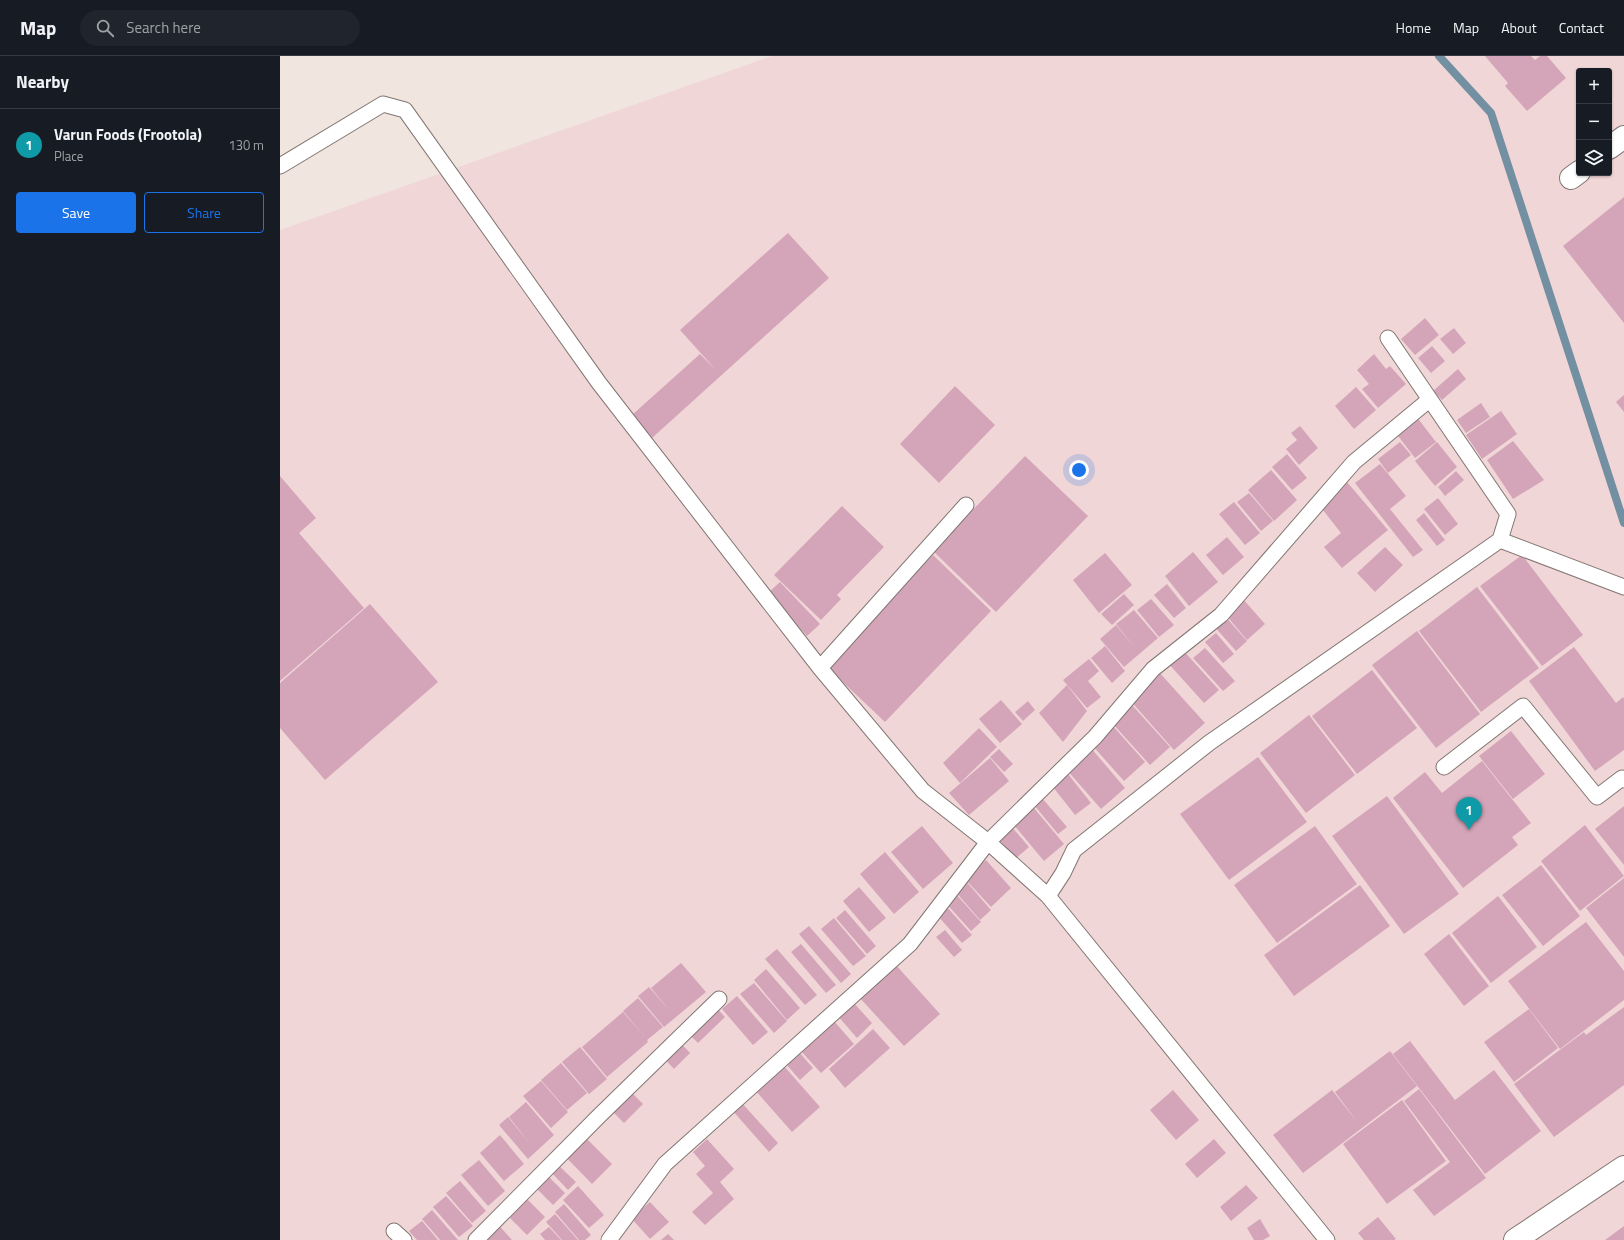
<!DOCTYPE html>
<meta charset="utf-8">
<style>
:root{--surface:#171b24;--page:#20242c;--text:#f1f3f6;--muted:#9ea1a6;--line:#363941;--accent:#1a73e8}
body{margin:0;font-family:"Titillium Web",sans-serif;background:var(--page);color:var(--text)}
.controls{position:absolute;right:12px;top:12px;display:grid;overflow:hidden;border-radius:4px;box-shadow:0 1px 3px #0004}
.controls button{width:36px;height:36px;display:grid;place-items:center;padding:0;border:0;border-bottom:1px solid var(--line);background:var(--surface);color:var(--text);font:20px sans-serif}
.you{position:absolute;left:799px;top:414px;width:14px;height:14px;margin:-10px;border:3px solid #fff;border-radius:50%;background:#1a73e8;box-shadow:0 0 0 6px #1a73e833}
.badge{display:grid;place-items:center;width:26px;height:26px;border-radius:50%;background:var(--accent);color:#fff;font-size:13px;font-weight:700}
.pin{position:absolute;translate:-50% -33px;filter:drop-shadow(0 1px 2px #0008)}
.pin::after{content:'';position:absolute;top:21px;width:14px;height:12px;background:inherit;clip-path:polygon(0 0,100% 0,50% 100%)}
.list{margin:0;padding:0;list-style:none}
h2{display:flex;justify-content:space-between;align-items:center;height:52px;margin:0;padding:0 16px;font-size:17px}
h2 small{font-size:13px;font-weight:400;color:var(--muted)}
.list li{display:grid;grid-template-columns:26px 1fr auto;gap:12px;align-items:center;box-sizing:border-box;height:72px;padding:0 16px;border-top:1px solid var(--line)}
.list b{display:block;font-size:15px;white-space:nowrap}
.list p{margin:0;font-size:13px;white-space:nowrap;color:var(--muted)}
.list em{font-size:13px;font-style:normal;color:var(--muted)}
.actions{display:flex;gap:8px;padding:12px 16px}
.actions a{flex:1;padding:9px 0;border:1px solid var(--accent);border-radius:4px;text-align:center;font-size:14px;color:var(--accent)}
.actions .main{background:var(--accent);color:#fff}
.icon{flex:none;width:22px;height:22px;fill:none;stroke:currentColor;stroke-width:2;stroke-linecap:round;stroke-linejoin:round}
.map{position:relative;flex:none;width:1344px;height:1184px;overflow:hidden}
header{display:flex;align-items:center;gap:24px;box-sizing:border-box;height:56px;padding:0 20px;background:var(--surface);border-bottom:1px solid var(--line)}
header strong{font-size:19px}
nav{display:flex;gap:22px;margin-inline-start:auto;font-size:14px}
.search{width:280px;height:36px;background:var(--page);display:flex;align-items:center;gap:10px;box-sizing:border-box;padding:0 14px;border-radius:22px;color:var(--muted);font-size:15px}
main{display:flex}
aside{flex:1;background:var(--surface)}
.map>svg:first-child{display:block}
</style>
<header>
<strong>Map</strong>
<div class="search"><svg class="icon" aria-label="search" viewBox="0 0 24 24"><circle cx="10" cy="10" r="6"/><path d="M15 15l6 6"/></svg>Search here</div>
<nav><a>Home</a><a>Map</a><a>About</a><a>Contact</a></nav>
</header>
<main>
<aside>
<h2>Nearby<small></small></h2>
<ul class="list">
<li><span class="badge" style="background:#0f9aa8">1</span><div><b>Varun Foods (Frootola)</b><p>Place</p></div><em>130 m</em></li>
</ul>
<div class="actions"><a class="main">Save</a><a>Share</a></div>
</aside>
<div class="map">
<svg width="1344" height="1184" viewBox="0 0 1344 1184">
<rect width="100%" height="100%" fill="#f1e5e0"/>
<!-- industrial -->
<path fill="#f1d6d7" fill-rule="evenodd" d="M492 0H1344V1184H0V174ZM1299 15H1329V117H1299Z"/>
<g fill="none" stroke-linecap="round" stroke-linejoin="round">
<!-- stream -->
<path stroke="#738fa2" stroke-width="8" d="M1159 0 1211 57 1344 467"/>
</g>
<!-- building -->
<path fill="#d4a5b9" d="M1205 0H1251L1255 4 1260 0H1267L1286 22 1247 55 1225 30 1228 27Z
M1344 141V267L1283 190Z
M508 177 549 222 372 382 352 359 420 298 436 314 400 274Z
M1145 262 1159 279 1135 299 1121 283Z
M1174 272 1186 287 1173 298 1160 283Z
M1152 290 1165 305 1151 317 1138 302Z
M1094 298 1106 313 1110 310 1126 328 1098 352 1082 333 1089 328 1077 314Z
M1178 313 1186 323 1162 344 1153 335Z
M675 330 715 369 659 427 620 388Z
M1076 331 1096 354 1074 373 1055 350Z
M1344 339V356L1336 346Z
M1201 347 1210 361 1186 377 1177 364Z
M1221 355 1237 378 1202 403 1186 379Z
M1136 360 1156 386 1135 402 1115 376Z
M1020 370 1038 392 1030 399 1011 377Z
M1017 384 1030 399 1019 409 1006 393Z
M1233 385 1264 424 1233 443 1207 404Z
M1120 386 1131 399 1108 417 1098 403Z
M1157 386 1177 411 1155 430 1135 405Z
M1007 398 1027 422 1012 434 992 411Z
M745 400 808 460 716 556 653 495Z
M1100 408 1126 440 1110 453 1143 494 1133 501 1075 427Z
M991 414 1017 444 994 465 968 434Z
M1176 415 1184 424 1165 440 1158 431Z
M0 420 36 462 19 477 84 552 0 625Z
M1067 426 1108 474 1062 512 1044 491 1061 477 1039 449Z
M969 437 993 465 981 475 957 446Z
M1158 442 1178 468 1165 479 1144 453Z
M954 446 980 477 965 489 939 458Z
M562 450 604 491 557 539 561 543 541 564 494 519Z
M1144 457 1165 484 1157 490 1136 464Z
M947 481 964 501 943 519 926 499Z
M1105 491 1123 509 1095 536 1077 517Z
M913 496 938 526 909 550 885 520Z
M825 497 852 529 819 557 793 524Z
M653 499 711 555 605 666 546 610Z
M1242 499 1303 579 1262 610 1200 530Z
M500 526 540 568 527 580 488 537Z
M887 528 906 552 894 562 874 539Z
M1197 531 1259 612 1201 656 1139 575Z
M844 538 854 549 832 569 821 558Z
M871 543 894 569 879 581 857 554Z
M963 543 985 568 967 584 945 558Z
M90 548 158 626 45 724 0 672V627Z
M854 554 878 582 844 611 820 583 836 569 856 593 836 568Z
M944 559 967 585 956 595 933 569Z
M1137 575 1200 658 1156 692 1092 609Z
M936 577 954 598 943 607 925 586Z
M825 590 845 615 832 627 811 602Z
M1294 591 1336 647 1343 641 1344 643V694L1315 715 1249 625Z
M925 592 955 625 943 635 913 602Z
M902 593 939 634 924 647 887 606Z
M809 603 819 615 808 625 821 641 807 652 783 624Z
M1092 614 1137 672 1077 718 1032 660Z
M878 615 925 667 894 694 848 642Z
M787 629 807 655 783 686 759 657Z
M721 644 742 668 720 687 699 663Z
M748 645 755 654 743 665 735 656Z
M852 649 890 691 870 709 832 667Z
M1029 659 1075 719 1026 757 980 697Z
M832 669 865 706 844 725 811 688Z
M699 672 717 691 680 727 663 707Z
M1231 675 1265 718 1233 743 1199 700Z
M811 692 845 732 821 753 786 713Z
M719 693 733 708 724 716 710 701Z
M978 701 1027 766 949 824 900 758Z
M710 702 729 725 689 759 669 737Z
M1202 705 1251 767 1232 781 1238 789 1183 832 1113 742 1145 716 1162 737Z
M788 718 811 747 795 759 773 731Z
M1107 740 1179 838 1124 878 1052 780Z
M762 742 787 771 778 778 754 749Z
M1344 750V809L1315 773Z
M754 752 784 788 764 805 734 769Z
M1305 769 1344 820 1300 855 1261 805Z
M642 770 673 807 643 833 611 796Z
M731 770 749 791 735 803 718 782Z
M1035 770 1077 828 997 887 954 829Z
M605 796 639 836 614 858 580 818Z
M706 804 731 832 711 851 685 823Z
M1261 809 1300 860 1263 890 1222 839Z
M1344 822V901L1306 852Z
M685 824 711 854 700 864 674 834Z
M1080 829 1110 870 1014 940 984 899Z
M579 831 606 862 589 876 563 845Z
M674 836 701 866 691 875 664 845Z
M1218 840 1257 891 1211 927 1172 877Z
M666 850 692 879 682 887 657 859Z
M565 854 596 890 587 898 556 862Z
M554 862 586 900 573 910 541 873Z
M1306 866 1344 915V944L1280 993 1228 925Z
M529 870 571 918 561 927 519 878Z
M665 874 682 894 674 901 656 881Z
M1169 878 1209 930 1184 950 1144 898Z
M521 888 556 929 546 937 511 896Z
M497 893 537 939 525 949 485 903Z
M401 907 426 936 384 971 358 940 369 931 389 954 371 932Z
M615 908 660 958 624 990 579 941Z
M486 913 520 952 507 964 474 924Z
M474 927 507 965 494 977 460 938Z
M457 940 488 976 473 989 442 953Z
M358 942 383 971 367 984 368 986 327 1021 302 991 343 956 366 982 343 955Z
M429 944 445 961 418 987 402 971Z
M572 945 592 967 577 982 557 959Z
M1344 951V1029L1274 1081 1234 1028 1304 976 1306 979Z
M1249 953 1278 992 1234 1026 1204 986Z
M554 965 574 988 541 1017 521 995Z
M593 973 610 992 565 1032 549 1013Z
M393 979 410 997 394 1013 377 995Z
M1130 985 1175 1044 1214 1014 1261 1075 1205 1118 1113 998Z
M300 991 327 1023 309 1038 282 1006Z
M518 995 533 1012 520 1024 505 1007Z
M1110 995 1137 1030 1023 1117 993 1079 1052 1034 1078 1067 1055 1036Z
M281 1007 307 1037 287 1054 261 1024Z
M503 1009 540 1051 512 1076 475 1034Z
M261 1025 288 1056 271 1072 243 1040Z
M342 1027 363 1048 344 1067 323 1046Z
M1139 1033 1206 1122 1154 1160 1133 1134 1170 1106 1124 1045Z
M893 1034 919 1064 896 1084 870 1054Z
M1122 1044 1166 1105 1107 1148 1063 1088Z
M246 1046 274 1079 248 1103 219 1069 228 1061 251 1089 229 1061Z
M461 1046 498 1087 489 1096 452 1054Z
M297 1073 332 1108 312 1128 277 1092Z
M220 1079 244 1108 224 1125 200 1097Z
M427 1083 454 1113 440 1126 454 1143 425 1169 412 1156 433 1137 416 1118 425 1110 413 1096Z
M934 1083 946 1097 917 1122 905 1108Z
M199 1104 225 1135 208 1150 181 1119Z
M276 1107 296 1126 288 1134 269 1114Z
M265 1117 285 1137 273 1149 253 1129Z
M180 1125 206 1155 192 1167 166 1137Z
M966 1129 978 1142 951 1165 940 1151Z
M298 1130 324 1159 309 1172 283 1144Z
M241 1137 265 1161 247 1179 223 1155Z
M166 1140 193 1170 179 1181 153 1151Z
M370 1146 389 1166 370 1183 351 1162Z
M284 1148 311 1179 305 1184H299L275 1156Z
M152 1154 178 1184H160L142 1163Z
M275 1158 298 1184H282L266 1166Z
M1098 1161 1116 1183 1114 1184H1084L1078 1177Z
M980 1163 990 1180 983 1184H974L967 1172Z
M142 1165 158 1184H137L129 1175Z
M216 1166 232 1184H197Z
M1344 1170V1184H1325Z
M269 1171 281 1184H265L260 1178Z
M388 1178 394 1184H381Z"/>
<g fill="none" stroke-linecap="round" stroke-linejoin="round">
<defs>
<path id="lane" d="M0 110 103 48 125 54 319 327 540 612 643 735 708 786 768 840 1047 1184
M1220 484 1344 531
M540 612 686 449
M1164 711 1243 650 1317 741 1342 722 1344 724
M768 840 783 817 794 794 929 687 1220 484 1228 458 1108 282
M114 1175 124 1184
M196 1184 319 1060 439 943
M329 1184 385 1108 630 888 708 786 815 681 873 613 941 559 1074 406 1149 344"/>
<path id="street" d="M1329 92 1344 81
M1291 122 1299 116
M1235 1184 1344 1111"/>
</defs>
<!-- lane casing -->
<use href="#lane" stroke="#827672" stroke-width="17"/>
<!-- street casing -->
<use href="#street" stroke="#827672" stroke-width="24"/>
<!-- lane -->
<use href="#lane" stroke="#fff" stroke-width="15"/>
<!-- street -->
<use href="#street" stroke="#fff" stroke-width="22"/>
</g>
</svg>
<div class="controls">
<button>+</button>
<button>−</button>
<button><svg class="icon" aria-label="layers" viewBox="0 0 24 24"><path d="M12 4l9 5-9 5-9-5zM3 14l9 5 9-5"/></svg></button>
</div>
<div class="you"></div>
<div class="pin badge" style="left:1189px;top:774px;background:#0f9aa8">1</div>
</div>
</main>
